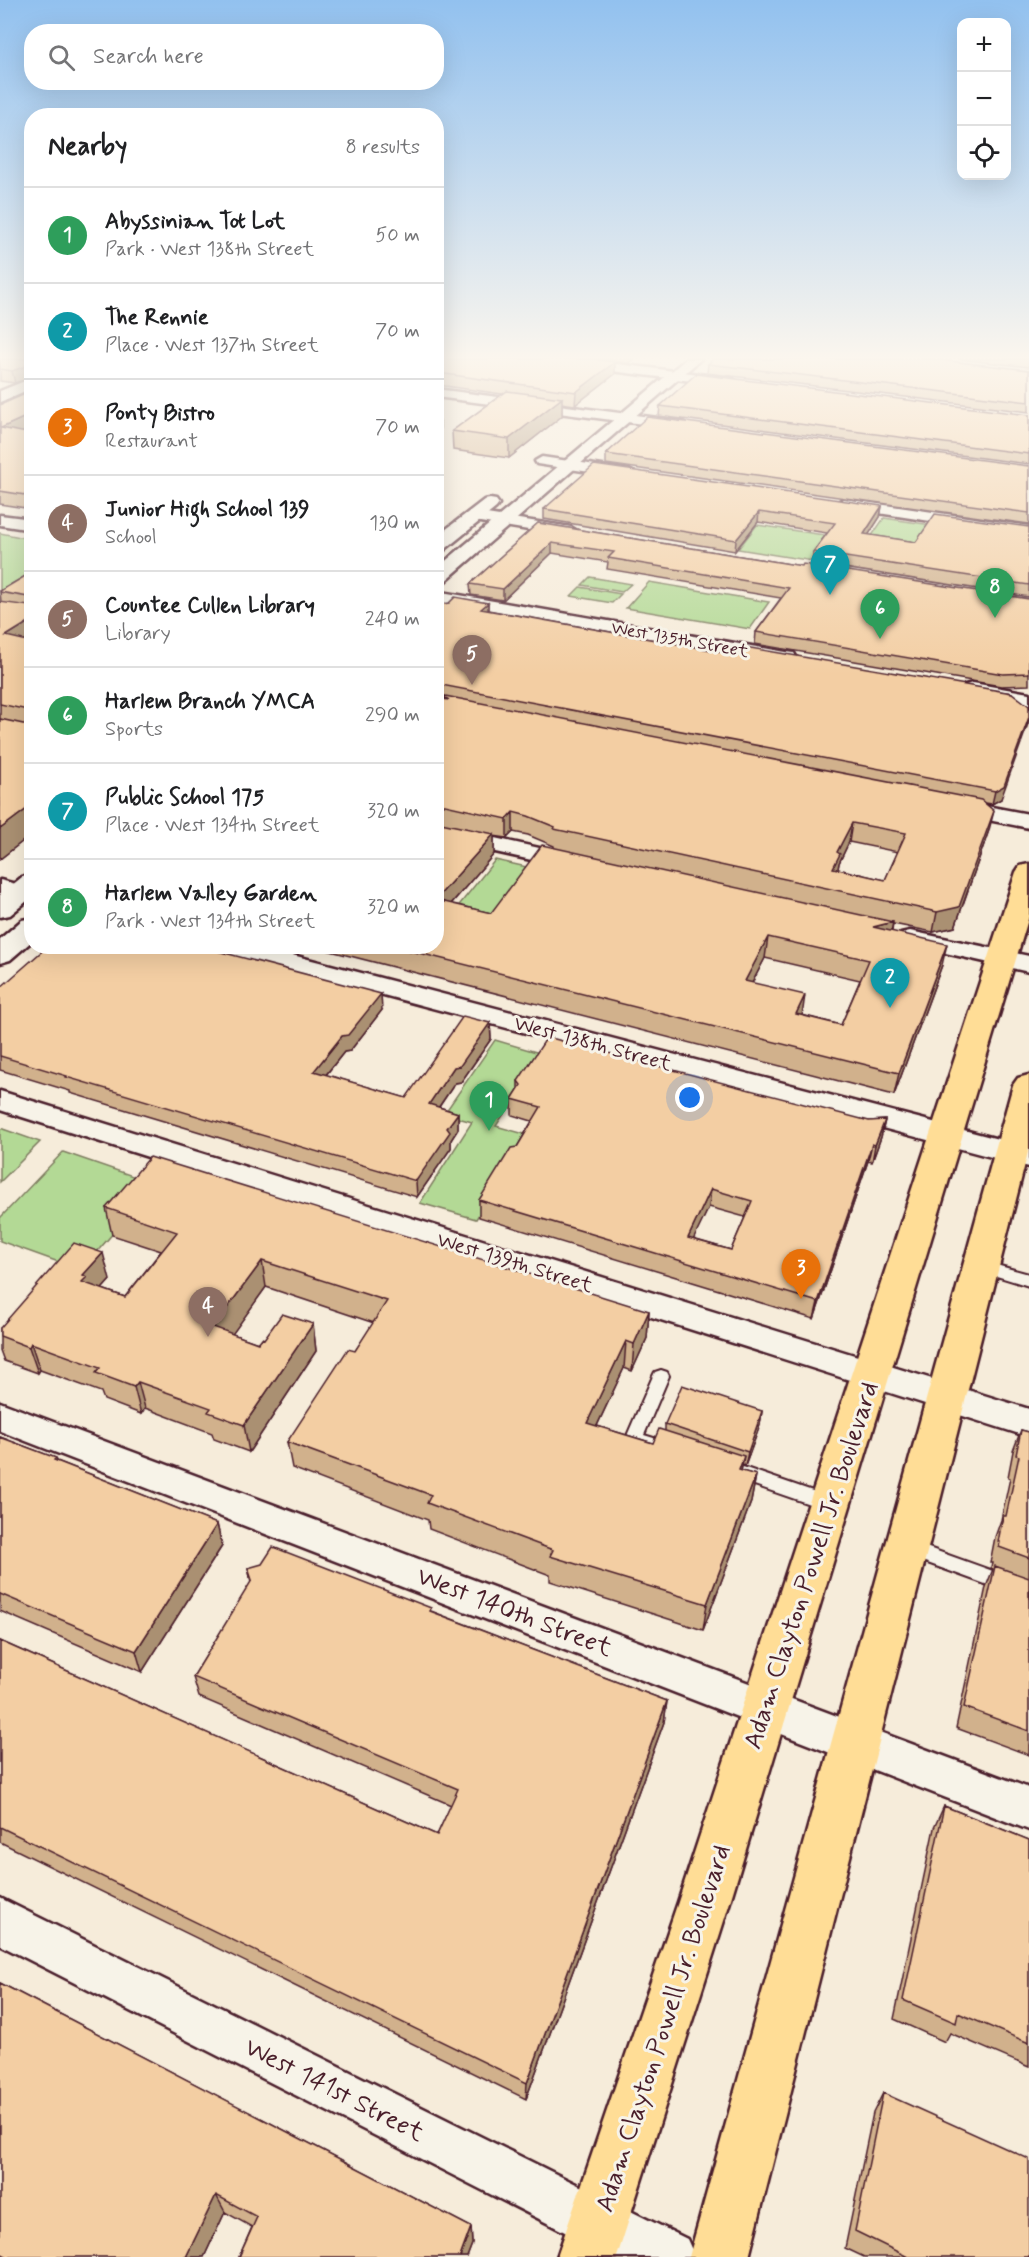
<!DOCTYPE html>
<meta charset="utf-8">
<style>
:root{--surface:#fff;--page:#f2f2f2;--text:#202124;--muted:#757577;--line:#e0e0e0;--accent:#0b8043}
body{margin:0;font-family:Mynerve,sans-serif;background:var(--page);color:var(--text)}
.controls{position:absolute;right:18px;top:18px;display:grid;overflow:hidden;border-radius:12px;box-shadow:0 6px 24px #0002}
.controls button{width:54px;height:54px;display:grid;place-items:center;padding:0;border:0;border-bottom:2px solid var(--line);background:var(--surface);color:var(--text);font:30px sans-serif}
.you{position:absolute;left:690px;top:1098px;width:21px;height:21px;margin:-15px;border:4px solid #fff;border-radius:50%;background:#1a73e8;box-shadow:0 0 0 9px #1a73e833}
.badge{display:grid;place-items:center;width:39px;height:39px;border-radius:50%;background:var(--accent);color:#fff;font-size:20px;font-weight:700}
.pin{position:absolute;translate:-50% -50px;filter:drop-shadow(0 2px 3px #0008)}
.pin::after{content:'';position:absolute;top:32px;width:21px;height:18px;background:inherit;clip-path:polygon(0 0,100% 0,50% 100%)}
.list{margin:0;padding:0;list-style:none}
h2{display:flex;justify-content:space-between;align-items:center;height:78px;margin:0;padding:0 24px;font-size:26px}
h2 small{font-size:20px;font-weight:400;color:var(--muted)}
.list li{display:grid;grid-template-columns:39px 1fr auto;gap:18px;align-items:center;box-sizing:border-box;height:96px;padding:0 24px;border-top:2px solid var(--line)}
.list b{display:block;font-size:22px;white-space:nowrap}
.list p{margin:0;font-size:20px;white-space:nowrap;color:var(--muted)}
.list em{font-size:20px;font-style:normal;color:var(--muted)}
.icon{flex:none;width:33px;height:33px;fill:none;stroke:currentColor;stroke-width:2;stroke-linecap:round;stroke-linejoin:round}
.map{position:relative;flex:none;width:1029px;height:2257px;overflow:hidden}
.search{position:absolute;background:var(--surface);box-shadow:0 6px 24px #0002;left:24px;top:24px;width:420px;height:66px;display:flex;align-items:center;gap:15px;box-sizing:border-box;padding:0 21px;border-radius:24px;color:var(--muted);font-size:22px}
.panel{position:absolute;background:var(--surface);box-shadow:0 6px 24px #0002;left:24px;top:108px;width:420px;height:846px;border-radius:24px}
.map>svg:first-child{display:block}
</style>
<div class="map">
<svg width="1029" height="2257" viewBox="0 0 1029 2257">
<rect width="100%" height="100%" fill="#f6ecda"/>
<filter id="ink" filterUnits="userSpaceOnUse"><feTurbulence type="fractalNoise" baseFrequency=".0167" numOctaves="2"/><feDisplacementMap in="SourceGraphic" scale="12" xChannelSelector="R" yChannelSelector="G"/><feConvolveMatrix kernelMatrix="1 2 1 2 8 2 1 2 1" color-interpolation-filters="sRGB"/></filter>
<g filter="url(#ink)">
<!-- green -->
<path fill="#b3d995" stroke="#7e7c60" stroke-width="1.5" d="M884 518 932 525 918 548 869 540Z
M757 525 831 536 813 561 738 549Z
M0 533 31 539V593L0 605Z
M590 577 631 584 622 592 582 585Z
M649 582 769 602 750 629 626 608Z
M580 587 621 594 612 603 571 596Z
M495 860 540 870 499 925 452 914Z
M495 1040 543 1054 496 1126 528 1135 476 1219 420 1203 472 1122 444 1114Z
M0 1128 40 1142 0 1182Z
M63 1152 156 1184 81 1270 0 1241V1218Z"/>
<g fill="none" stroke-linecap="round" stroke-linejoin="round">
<defs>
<path id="lane" d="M982 1261 1029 1274V1286L977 1270 975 1266 977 1262Z
M661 1370 667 1372 669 1376 644 1435 657 1439 659 1444 657 1449 651 1451 628 1443 626 1438 653 1376 655 1372Z
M740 1466 833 1498 836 1503 833 1508 827 1510 734 1478 732 1473 734 1468Z
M909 1541 1029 1584V1600L903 1554 900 1549 903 1544Z"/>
<path id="street" d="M541 359H576L732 378 738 382 732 386 547 363Z
M436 389 681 421 688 425 681 429 436 397Z
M542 457 629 470 636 474 629 478 537 464 535 461Z
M844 499 1029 526V536L839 507 836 504 839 501Z
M474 512 571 527 579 532 571 537 468 520 466 517 468 514Z
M955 800 1029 814V828L947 812 944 807 947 802Z
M436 825 580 857 583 862 580 867 572 869 436 839Z
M0 880 32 888V902L0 894Z
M910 931 1029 956V972L901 943 898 938 901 933Z
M215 946H258L1029 1147V1167L218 951Z
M0 1091 1029 1409V1437L0 1110Z
M0 1402 1029 1788V1830L0 1431Z
M0 1898 687 2239 695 2257H614L0 1945Z"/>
<path id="secondary" d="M686 359H701L443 583 436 585V569Z
M32 378V388L0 402V391Z
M490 499 496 500 499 504 496 508 443 551 436 553V537L484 500Z
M0 515 32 519V530L0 525Z
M436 591 786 652 794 653 797 658 794 663 786 664 436 603Z
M973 683 1029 693V707L965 695 962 690 965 685Z
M32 875V897L10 915 0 917V895L22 877Z
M32 918V941L10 960 0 963V939L22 920Z"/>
<path id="primary" d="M1029 864V916L730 1902 617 2257H557L678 1902 1016 872 1020 866Z
M1029 1075V1148L749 2257H689L1013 1085 1018 1078Z"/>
</defs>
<!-- lane casing -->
<use href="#lane" stroke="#4a1f2b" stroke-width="4"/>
<!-- street casing -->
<use href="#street" stroke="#4a1f2b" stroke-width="5"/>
<!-- secondary casing -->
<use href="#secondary" stroke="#4a1f2b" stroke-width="5"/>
<!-- primary casing -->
<use href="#primary" stroke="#4a1f2b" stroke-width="5"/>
<!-- lane -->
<use href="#lane" fill="#f7f3e8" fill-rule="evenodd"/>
<!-- street -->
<use href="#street" fill="#f7f3e8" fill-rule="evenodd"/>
<!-- secondary -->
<use href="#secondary" fill="#f7f3e8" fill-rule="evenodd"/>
<!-- primary -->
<use href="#primary" fill="#ffdd96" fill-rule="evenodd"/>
</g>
<!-- wall -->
<path fill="#d1b18c" stroke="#4a1f2b" stroke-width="1.5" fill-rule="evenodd" d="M0 359H32V377L15 383 0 381Z
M436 359 615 374 575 405 562 403V416L509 458 453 450 452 431 502 394 438 385 436 386Z
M594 359H634L628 363Z
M958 359H1029V367Z
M708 364 1029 370V412L707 373Z
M0 405 22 432 32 434V509L0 504Z
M660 406 1029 415V464L659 416Z
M606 454 1029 466V524L606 464Z
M882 506 880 517 868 535 916 542 1029 527V597L812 563 813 552 827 533 758 522 735 551 544 519V509Z
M538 523 802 566 1029 599V685L1001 686 755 644 756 632 781 598 607 569 608 562 552 553 503 600 471 595 470 584Z
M32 572V834L0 859V602H1L0 591Z
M488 603V610L739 655 1012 693 1001 799 992 804 985 803 989 830 955 927 933 932 893 924 892 931 942 965 894 1095 311 946H436V698L440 699V696H436V605ZM513 832 528 835 554 846V848L491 913 451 904 494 854V836L507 838ZM849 842 898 852 885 880 838 869 839 863ZM765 958 860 980 841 1025 802 1015 752 983Z
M0 988 382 1010 350 1051 344 1052 326 1075 406 1098 490 1023 491 1039 461 1082 455 1083 439 1107 458 1113V1129L451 1140V1148L417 1197 70 1093V1091L0 1070Z
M518 1081 869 1121 885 1120 881 1137 872 1162 868 1161 814 1319 479 1217V1200L517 1147 532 1121 512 1115V1099L518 1090ZM709 1207 745 1217 731 1250 693 1239Z
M106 1208 649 1311 647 1338 632 1371 624 1368 597 1426 653 1443 665 1430V1424L762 1411 760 1425 745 1466 742 1465 741 1471 756 1475 751 1502 703 1630 550 1581V1575L429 1529 428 1520 292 1468 287 1442 355 1351 374 1323 266 1287 232 1334 258 1343 264 1339 313 1324 316 1351 249 1452 214 1439 212 1433 145 1408 141 1414 104 1400 101 1392 40 1370 38 1373 4 1361 0 1350V1328L110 1280 102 1289 125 1297 161 1251 112 1235Z
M1021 1430 1029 1432V1755L956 1728 986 1587 993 1569 991 1568 992 1563H990L995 1537 1001 1520 1010 1478 1008 1477 1013 1451Z
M0 1437 56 1458 57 1461 217 1524 222 1546 142 1672 0 1611Z
M248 1568 431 1611 667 1701 664 1722 526 2099 0 1842V1641L437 1835 451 1805 199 1697 193 1677 251 1583Z
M944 1806 1029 1840V2067L950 2033 945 2042 894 2019 934 1828Z
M0 1983 471 2227 472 2244 467 2257H239L252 2227 225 2212 204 2257H0Z
M883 2093 1029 2257H864L845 2248 873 2113Z"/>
<!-- shaded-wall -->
<path fill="#aa9072" stroke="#4a1f2b" stroke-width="1.5" d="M615 362V374L575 405 576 392Z
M31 364 32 377 15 383 12 371Z
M438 373V385L436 386V374Z
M562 398V416L509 458V439Z
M32 414V428L4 441 1 428Z
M440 421V435L436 438V423Z
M882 506 880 517 862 545 864 534Z
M759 512 758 522 735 551 736 540Z
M552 543V553L503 600V589Z
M488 603V614L481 609Z
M32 620V646L6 636Z
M1029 717V721L1001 799 992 804 995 791Z
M32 805V834L0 859V829Z
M994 811 989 830 955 927 933 932 937 912Z
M513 812V832L507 838V819Z
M852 823 849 842 839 863 837 874 833 868 837 852Z
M494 834V854L437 920 436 899Z
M893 922 889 943 873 927Z
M768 937 765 958 742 1002 745 981Z
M947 944 942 965 894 1095 899 1073Z
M381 994 382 1010 350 1051 344 1052 316 1087 314 1071 342 1036Z
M805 995 802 1016 796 1014Z
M490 1023 491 1039 461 1082 455 1083 430 1120 429 1104 454 1067Z
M458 1113V1129L451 1140V1148L417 1197 416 1181 447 1128Z
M885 1120 881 1137 872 1162 875 1145Z
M872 1144 868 1161 814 1319 818 1302Z
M711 1189 709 1207 686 1255 688 1238Z
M103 1253 110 1280 93 1299 82 1282 83 1275Z
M262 1261 266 1287 218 1354 213 1327Z
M649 1311 647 1338 632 1371 634 1344Z
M313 1324 316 1351 249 1452 244 1425Z
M626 1341 624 1368 586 1449 587 1423Z
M31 1343 40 1370 38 1373 29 1347Z
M138 1382 145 1408 141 1414 134 1387Z
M762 1411 760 1425 745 1466 748 1452Z
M744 1456 739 1483V1470Z
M756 1475 751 1502 703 1630 707 1604Z
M217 1524 222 1546 142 1672 136 1651Z
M667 1701 664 1722 526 2099 527 2083Z
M216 2195 225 2212 204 2257H186Z
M471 2227 472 2244 467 2257H460Z"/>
<!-- building -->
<path fill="#f3cea3" stroke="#4a1f2b" stroke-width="1.5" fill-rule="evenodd" d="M0 359H32V370L31 364 12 371 0 369Z
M436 359H592L615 362 576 392 438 373 436 374Z
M713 359H931L1029 370V402L708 364Z
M696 374 1029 415V454L660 406Z
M32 391V414L1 428 32 434V496L0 491V405Z
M507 391 562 398 509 439 452 431Z
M647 417 1029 466V513L606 454Z
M594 465 882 506 864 534 916 542 935 514 1029 527V585L813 552 835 523 759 512 736 540 544 509Z
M538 523 802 566 803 564 1029 599V673L1003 674 756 632 789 588 608 558 614 552 552 543 503 589 470 584Z
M32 572V620L6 636 32 642V805L0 829V719L28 725V710L0 704V602L29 606 28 597 0 592V591Z
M455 597 488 603 481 609 739 655 745 647 1012 693 1029 706V717L1004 786 995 791 436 684V605L449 603Z
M440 695 981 800 994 811 959 907 937 912 554 829 555 827 528 816 513 812 507 819 436 803V698L449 700ZM852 823 906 833 885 880 833 868 840 854 837 852Z
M436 822 494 834 436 899Z
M542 845 893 922 873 927 947 944 899 1073 391 946H436V900L491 913ZM768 937 869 960 841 1025 796 1014 805 995 745 981Z
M48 946H198L381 994 348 1035 342 1036 314 1071 406 1098 463 1016 490 1023 460 1066 454 1067 429 1104 458 1113 447 1128 450 1132 416 1181 66 1077 67 1076 0 1056V988Z
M547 1037 869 1121 885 1120 875 1145 872 1144 818 1302 479 1200 511 1148 517 1147 541 1107 512 1099 521 1085 518 1081ZM711 1189 752 1201 731 1250 688 1238Z
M150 1157 649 1311 634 1344 626 1341 587 1423 653 1443 659 1429 744 1456 739 1470 756 1475 707 1604 550 1556 553 1550 427 1503 431 1495 287 1442 348 1349 355 1351 387 1301 262 1261 213 1327 258 1343 262 1338 264 1339 282 1314 313 1324 244 1425 208 1412 211 1408 138 1382 134 1387 96 1373 100 1368 31 1343 29 1347 0 1336V1328L74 1243 103 1253 83 1275 87 1277 82 1282 125 1297 177 1232 106 1208Z
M682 1385 762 1411 748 1452 665 1424Z
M1021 1430 1029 1432V1558L999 1547 1000 1542H998L1003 1516H1006L1019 1456 1016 1455Z
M0 1437 56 1458 54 1460 217 1524 136 1651 0 1594Z
M273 1547 431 1608 430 1611 667 1701 527 2083 0 1827V1641L437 1835 458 1789 193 1677 252 1580 248 1568 262 1564Z
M995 1566 1029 1578V1731L964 1707Z
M944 1806 1029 1840V2043L958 2013 956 2023 903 2000Z
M0 1983 471 2227 460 2257H239L257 2217 216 2195 186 2257H8L0 2253Z
M883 2093 1029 2159V2257H908L855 2231Z"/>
</g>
<!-- sky -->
<linearGradient id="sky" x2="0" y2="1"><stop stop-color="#92c1ef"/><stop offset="0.53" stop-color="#fbf6ee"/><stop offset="1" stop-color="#fbf6ee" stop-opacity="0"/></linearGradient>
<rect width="1029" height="675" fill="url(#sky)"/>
<g text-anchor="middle" stroke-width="6" stroke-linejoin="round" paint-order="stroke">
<!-- far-street labels -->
<g font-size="18" fill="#4a1f2b" stroke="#f7f3e8">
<text transform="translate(680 639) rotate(10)" y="6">West 135th Street</text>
</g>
<!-- street labels -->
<g font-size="21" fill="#4a1f2b" stroke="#f7f3e8">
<text transform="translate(593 1043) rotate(15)" y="7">West 138th Street</text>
<text transform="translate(515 1262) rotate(17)" y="7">West 139th Street</text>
</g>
<!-- near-street labels -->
<g font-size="26" fill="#4a1f2b" stroke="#f7f3e8">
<text transform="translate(810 1565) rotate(-72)" y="9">Adam Clayton Powell Jr. Boulevard</text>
<text transform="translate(515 1611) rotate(21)" y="9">West 140th Street</text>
<text transform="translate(662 2028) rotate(-72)" y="9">Adam Clayton Powell Jr. Boulevard</text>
<text transform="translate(335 2089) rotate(27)" y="9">West 141st Street</text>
</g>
</g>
</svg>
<div class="controls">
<button>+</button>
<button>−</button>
<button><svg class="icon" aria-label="locate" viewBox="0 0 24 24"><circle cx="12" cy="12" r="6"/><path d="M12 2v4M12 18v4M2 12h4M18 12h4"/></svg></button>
</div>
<div class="you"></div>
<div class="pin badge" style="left:489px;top:1131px;background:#2e9e5b">1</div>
<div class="pin badge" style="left:890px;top:1008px;background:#0f9aa8">2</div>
<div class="pin badge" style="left:801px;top:1299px;background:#e8710a">3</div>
<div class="pin badge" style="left:208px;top:1337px;background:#8d6e63">4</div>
<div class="pin badge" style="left:472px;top:685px;background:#8d6e63">5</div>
<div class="pin badge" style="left:880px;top:639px;background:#2e9e5b">6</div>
<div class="pin badge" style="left:830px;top:595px;background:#0f9aa8">7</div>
<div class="pin badge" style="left:995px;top:618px;background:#2e9e5b">8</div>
<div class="search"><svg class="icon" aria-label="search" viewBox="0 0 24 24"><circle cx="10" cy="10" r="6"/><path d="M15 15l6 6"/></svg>Search here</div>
<section class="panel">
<h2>Nearby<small>8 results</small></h2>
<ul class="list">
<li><span class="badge" style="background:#2e9e5b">1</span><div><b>Abyssinian Tot Lot</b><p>Park · West 138th Street</p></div><em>50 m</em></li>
<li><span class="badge" style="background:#0f9aa8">2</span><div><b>The Rennie</b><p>Place · West 137th Street</p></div><em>70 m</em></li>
<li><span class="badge" style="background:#e8710a">3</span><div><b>Ponty Bistro</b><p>Restaurant</p></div><em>70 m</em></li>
<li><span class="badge" style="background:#8d6e63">4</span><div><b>Junior High School 139</b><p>School</p></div><em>130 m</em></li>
<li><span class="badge" style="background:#8d6e63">5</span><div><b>Countee Cullen Library</b><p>Library</p></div><em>240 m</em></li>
<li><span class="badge" style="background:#2e9e5b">6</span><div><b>Harlem Branch YMCA</b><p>Sports</p></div><em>290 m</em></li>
<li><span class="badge" style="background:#0f9aa8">7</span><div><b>Public School 175</b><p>Place · West 134th Street</p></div><em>320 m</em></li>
<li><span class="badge" style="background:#2e9e5b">8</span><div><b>Harlem Valley Garden</b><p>Park · West 134th Street</p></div><em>320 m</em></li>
</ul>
</section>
</div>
